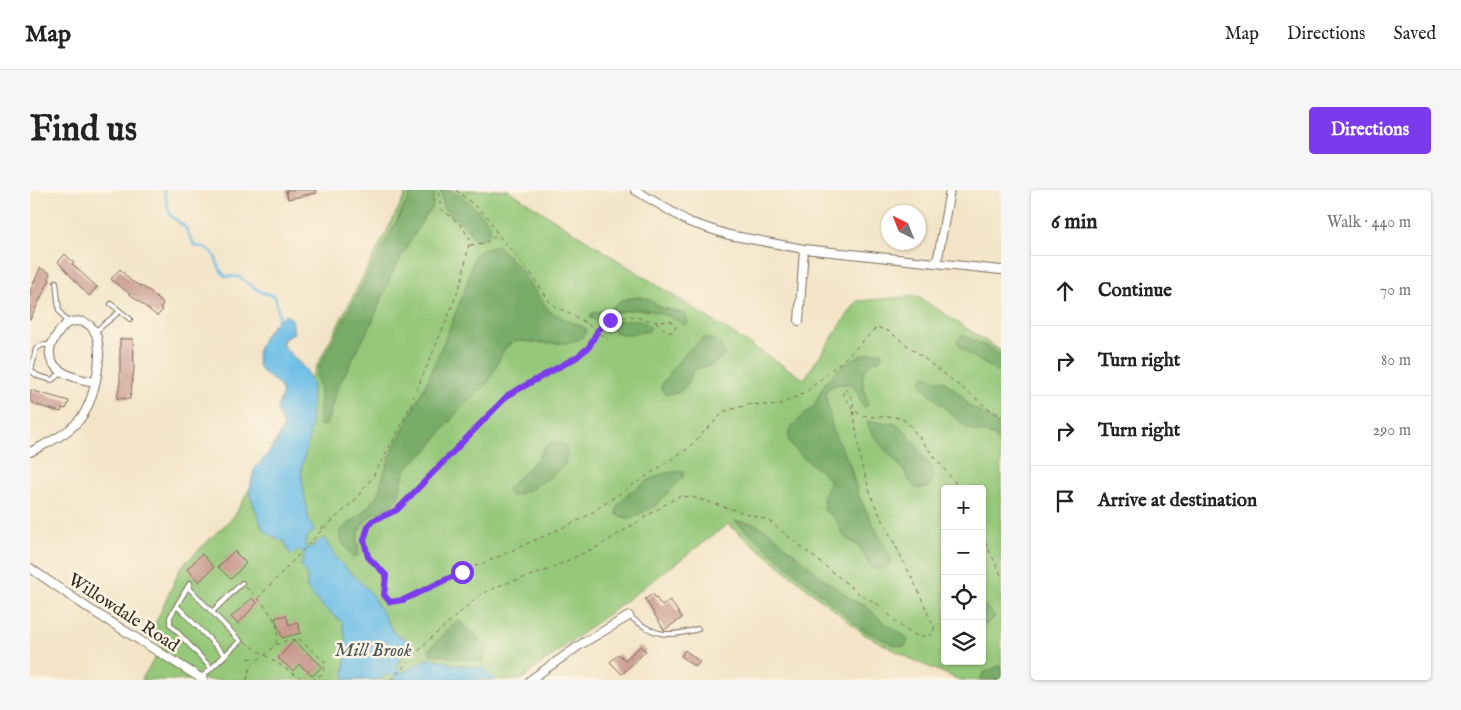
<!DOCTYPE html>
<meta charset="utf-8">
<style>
:root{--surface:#fff;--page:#f6f6f6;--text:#222;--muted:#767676;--line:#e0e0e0;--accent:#7c3aed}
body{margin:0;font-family:"IM FELL English",serif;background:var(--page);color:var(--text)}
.controls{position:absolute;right:15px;bottom:15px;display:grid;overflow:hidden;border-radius:5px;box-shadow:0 1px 4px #0004}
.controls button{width:45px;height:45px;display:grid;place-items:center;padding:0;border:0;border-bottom:1px solid var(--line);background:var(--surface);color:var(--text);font:25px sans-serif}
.compass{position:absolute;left:851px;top:15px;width:45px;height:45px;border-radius:50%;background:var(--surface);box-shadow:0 1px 4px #0004;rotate:317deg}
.stop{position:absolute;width:15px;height:15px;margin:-11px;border:4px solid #7c3aed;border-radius:50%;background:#fff}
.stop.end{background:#7c3aed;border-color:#fff;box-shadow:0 1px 5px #0008}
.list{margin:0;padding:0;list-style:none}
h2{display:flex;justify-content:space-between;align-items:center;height:65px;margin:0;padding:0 20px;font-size:21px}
h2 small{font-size:16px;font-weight:400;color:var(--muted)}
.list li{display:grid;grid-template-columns:32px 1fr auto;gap:15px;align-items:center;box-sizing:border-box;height:70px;padding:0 20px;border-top:1px solid var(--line)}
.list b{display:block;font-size:19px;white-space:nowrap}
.list em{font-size:16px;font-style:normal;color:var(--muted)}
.icon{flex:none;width:28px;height:28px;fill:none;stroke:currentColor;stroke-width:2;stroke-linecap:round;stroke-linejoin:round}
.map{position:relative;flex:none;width:971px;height:490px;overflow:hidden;border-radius:5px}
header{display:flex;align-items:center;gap:30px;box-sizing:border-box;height:70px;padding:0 25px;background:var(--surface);border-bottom:1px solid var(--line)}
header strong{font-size:24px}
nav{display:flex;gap:28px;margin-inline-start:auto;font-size:18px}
.intro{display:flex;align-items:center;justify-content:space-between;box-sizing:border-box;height:120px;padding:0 30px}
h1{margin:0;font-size:35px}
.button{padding:12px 22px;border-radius:5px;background:var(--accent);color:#fff;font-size:18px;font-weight:700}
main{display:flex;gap:30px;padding:0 30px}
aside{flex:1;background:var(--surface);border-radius:5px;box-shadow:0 1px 4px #0004}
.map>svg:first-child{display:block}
</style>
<header>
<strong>Map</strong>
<nav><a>Map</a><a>Directions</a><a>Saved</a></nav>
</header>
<div class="intro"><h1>Find us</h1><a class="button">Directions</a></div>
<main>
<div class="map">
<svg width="971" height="490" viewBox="0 0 971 490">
<rect width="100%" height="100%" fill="#fcf5e5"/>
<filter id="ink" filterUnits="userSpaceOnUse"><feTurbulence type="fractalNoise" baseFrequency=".02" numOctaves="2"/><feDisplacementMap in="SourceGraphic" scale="10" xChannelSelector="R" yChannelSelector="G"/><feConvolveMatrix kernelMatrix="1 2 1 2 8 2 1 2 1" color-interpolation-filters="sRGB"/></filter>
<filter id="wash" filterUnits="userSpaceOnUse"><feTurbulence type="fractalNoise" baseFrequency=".0096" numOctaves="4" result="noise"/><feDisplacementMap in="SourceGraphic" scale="20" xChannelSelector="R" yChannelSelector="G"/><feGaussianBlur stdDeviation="1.12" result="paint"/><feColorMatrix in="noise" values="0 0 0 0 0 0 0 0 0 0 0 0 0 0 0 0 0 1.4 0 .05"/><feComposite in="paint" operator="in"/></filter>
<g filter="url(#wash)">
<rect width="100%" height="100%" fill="#f3e4c7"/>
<!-- green -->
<path fill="#95c879" stroke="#68794c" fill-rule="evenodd" d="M378 0H478L774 189 827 111 887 106 971 161V490H930L883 470 834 444 698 334 490 490H111L132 457 121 443 151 377 205 325 282 185ZM915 299H952V471H915Z"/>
<!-- forest -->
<path fill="#78ac69" stroke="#5a6b44" d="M383 0H405L402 19 395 26 361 85 343 130 307 199 296 235 292 236 289 234 290 199 286 186 289 177Z
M411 0C430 0 447 20 460 34V43L450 50 444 49 434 35 413 18Z
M467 55 489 78 520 122 553 137 557 140C550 162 502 150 484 151L474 159 458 193 428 221 398 259 375 279 368 307 362 315 341 326 331 336 327 349 329 365 323 368 312 352 310 341 336 319 347 306 361 263 398 190 420 137 436 97 445 64Z
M608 107 618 109 630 117 655 124 658 133 654 135C639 123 613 117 594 121 582 123 572 133 560 128L562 123 578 120 592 110Z
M605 130 613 131 620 137 619 141 597 145 584 142 579 135 589 131Z
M932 145 960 158 971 166V184L933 160 927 151Z
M675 148C686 149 692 153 694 165L684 175 664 179 657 195 649 203 635 204 631 199C631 190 664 151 675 148Z
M843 162H851L852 167C848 171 843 171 838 176 827 188 836 202 838 215L834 217C828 209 829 200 821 194H808L797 199 795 203 803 241 819 273 829 307 861 369 859 375C838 387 839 370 829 357 825 353 820 352 816 348 807 339 812 331 795 321L793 307 799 296V290C790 278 763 263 759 250 755 235 779 224 785 214 788 208 790 202 793 196 804 181 824 165 843 162Z
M894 186 915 192 932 206 939 216 956 225 971 236V259L964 245 944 241 933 235 893 197 891 191Z
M837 231 866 234 875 241 901 277 903 285 898 298H886C879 292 876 283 870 276 859 262 841 249 837 231Z
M526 252 535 255 537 265 534 275C526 284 492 307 481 306L477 300 479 297 508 268 516 256Z
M653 281V287L625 316 600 329 587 325C582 310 618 290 630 285 637 282 645 282 653 281Z
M705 331 722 333 737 340 795 390 824 411 836 416 853 432 876 447 878 452 874 457 862 454 832 439Z
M952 412 965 427 952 437Z
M426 431H430C439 438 453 450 457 461L452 471 400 464 399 460Z
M971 475V490H951L953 483Z"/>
<!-- water -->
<path fill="#6cbee7" stroke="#547482" d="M256 125 262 129 264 143 253 150V156L276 180 282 193 281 238 271 281 278 327 284 341 277 347 275 356 278 359 294 348 307 369 341 403 364 443 376 449 378 455 366 476 372 483 396 469H406L422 474 454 478 466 490H368L359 483 348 490H314L316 450 312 432 292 416 277 399V387L271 375 275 364 269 360 260 365 255 352 237 343 232 337 219 303 224 280 246 254 254 237 247 220C248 212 255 206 251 198 247 190 236 187 231 180 218 163 241 133 256 125Z"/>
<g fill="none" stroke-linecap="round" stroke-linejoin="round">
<!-- stream -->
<path stroke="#6cbee7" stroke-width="2.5" d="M134 0 140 25 155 37 165 56C193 59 181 72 195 86L209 87 231 102 245 106 249 125 246 135"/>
</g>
<g id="blocks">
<!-- building -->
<path fill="#c8988d" d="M256 0H286V3L258 9Z
M35 64 44 73 42 74 67 97 59 106 28 72Z
M10 78 20 83 18 88 20 89 0 130V102Z
M90 79 101 91 120 101 133 114 130 118 133 120 127 126 81 89Z
M90 149H103L104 179 100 209 87 208 90 192Z
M0 200 39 211 36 219 32 218 31 222 6 215 0 211Z
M204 361 216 373 201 389 188 377Z
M172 364 184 377 169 392 157 379Z
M623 404 632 416 640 410 652 428 634 440 615 409Z
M222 408 227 413 208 434 201 427Z
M256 425 259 435 267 432 271 443 252 448 245 428Z
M264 451 292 476 283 486 269 474 263 481 248 468Z
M610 456 616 461 592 484 580 472 589 464 595 470Z
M655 460 670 472 665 477 651 466Z"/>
</g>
</g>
<g filter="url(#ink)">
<use href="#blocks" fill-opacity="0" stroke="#7b6b59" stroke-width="1"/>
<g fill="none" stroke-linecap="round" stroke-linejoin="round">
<defs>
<path id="service" d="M26 92 29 120 37 133
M81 114 100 129
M66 141 89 122
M22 155H12L6 159 1 181 8 186 22 190 31 183
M160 393 140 427V434L181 478
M158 397 210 451 171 488
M147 416 195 465
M182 422 212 393
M599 426C624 446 637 448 668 439"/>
<path id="minor" d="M605 0 659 32 699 45 774 59 971 80
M907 73 920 0
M769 131 774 59
M0 262C19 252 41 243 53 225 68 203 86 118 37 133 1 169 27 186 65 192
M0 378 61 420 174 490
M500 490 553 453 599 426"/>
</defs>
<!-- service casing -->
<use href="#service" stroke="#7b6b59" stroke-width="6"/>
<!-- minor casing -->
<use href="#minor" stroke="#7b6b59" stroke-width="10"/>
<!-- path -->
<path stroke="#7b6b59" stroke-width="1" stroke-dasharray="4 4" stroke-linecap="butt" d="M426 0 458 27 468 45 500 82 521 114 553 131 578 149
M440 55 455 53 468 45
M626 132 637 142H643L646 137 641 131 626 132 601 126 580 130 568 140 559 157 547 167 478 205 373 314 363 323 346 329 338 337 333 350 336 364 356 385 354 401 356 410 362 413 373 410 417 388 470 366 552 329 657 259 695 221 722 214 746 216 775 203 821 163 847 137 860 142 971 228
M291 340 294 334
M952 345 971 385
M216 397C231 412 263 439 239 461 225 475 222 466 217 490
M228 408 291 341 324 311 342 288 373 232 418 127 432 90 440 49 430 34 411 19 408 0
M215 452 273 490
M246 455 257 450 269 449 293 470 296 473 292 484 283 490
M218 468 224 469
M361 490 399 450 451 404 471 395 515 381 569 356 649 306 662 307 738 330 831 405C837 409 843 411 849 415 863 427 878 450 899 446L904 442V438L888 400 843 311 831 273 823 219C824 212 821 203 815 199L813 205C818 211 821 219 828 223 842 232 863 221 877 232L930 299"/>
<!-- service -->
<use href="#service" stroke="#fff" stroke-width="4"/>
<!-- minor -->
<use href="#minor" stroke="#fff" stroke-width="8"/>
</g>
</g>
<g fill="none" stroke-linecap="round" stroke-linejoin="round" filter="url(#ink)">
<!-- route -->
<path stroke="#7c3aed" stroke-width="6" d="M432 382 373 410 360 412 354 405 356 385 338 367 334 350 338 337 342 331 367 320 478 205 547 167 559 157 568 140 580 130"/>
</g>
<g text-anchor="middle" stroke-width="5" stroke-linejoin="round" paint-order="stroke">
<!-- street labels -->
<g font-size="18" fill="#3b2a1e" stroke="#fcf5e5">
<text transform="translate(94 422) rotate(33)" y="6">Willowdale Road</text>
</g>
<!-- water labels -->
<g font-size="19" font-style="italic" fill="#4a565a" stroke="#fcf5e5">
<text x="343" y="466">Mill Brook</text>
</g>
</g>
</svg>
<div class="controls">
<button>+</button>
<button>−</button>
<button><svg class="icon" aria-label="locate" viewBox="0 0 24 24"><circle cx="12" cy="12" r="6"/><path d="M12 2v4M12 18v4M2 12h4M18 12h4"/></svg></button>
<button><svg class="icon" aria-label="layers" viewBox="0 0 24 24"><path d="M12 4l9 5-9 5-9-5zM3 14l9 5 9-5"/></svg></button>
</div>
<svg class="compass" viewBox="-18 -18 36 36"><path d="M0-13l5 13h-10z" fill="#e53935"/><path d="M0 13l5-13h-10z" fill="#767676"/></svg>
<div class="stop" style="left:432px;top:382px"></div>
<div class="stop end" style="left:580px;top:130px"></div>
</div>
<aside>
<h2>6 min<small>Walk · 440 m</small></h2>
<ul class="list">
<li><svg class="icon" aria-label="ahead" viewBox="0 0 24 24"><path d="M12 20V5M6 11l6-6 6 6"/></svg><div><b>Continue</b></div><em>70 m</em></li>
<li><svg class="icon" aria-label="right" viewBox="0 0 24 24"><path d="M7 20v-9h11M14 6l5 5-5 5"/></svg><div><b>Turn right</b></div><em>80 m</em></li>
<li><svg class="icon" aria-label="right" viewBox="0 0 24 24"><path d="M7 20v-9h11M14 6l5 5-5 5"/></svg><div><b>Turn right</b></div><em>290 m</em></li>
<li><svg class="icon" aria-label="arrive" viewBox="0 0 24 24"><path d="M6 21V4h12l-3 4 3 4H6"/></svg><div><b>Arrive at destination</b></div></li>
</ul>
</aside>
</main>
